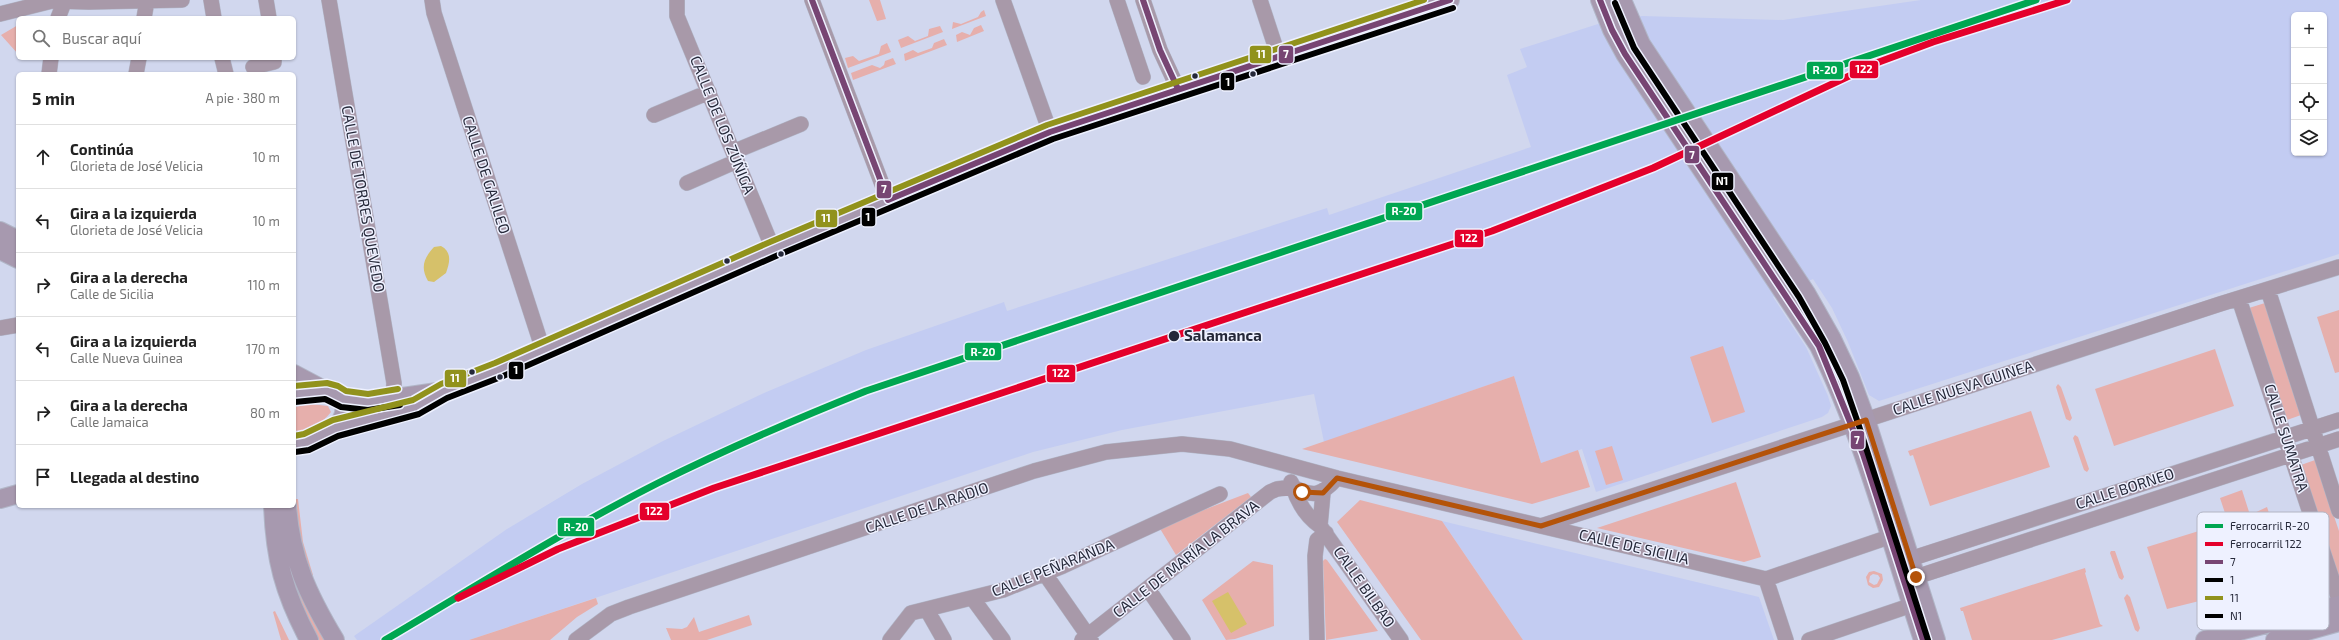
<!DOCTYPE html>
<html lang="es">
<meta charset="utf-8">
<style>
:root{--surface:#fff;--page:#f2f2f2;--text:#222;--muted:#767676;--line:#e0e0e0}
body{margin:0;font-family:"Exo 2",sans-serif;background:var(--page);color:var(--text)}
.controls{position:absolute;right:12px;top:12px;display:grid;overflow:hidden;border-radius:6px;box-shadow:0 1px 3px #0004}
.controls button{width:36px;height:36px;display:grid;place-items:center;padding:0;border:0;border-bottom:1px solid var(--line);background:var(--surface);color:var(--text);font:20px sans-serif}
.stop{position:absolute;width:12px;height:12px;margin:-9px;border:3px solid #b45309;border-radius:50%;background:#fff}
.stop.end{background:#b45309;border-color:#fff;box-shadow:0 1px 4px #0008}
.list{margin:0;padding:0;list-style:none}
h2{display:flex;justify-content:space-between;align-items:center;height:52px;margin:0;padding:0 16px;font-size:17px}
h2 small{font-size:13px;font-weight:400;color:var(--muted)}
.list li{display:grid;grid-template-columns:26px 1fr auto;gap:12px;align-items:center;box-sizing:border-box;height:64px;padding:0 16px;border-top:1px solid var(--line)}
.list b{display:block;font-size:15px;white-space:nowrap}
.list p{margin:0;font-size:13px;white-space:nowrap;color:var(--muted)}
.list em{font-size:13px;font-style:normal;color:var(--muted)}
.icon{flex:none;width:22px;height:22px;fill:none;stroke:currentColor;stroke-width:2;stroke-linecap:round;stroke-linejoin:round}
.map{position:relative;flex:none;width:2339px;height:640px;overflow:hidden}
.search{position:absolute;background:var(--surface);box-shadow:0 1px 3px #0004;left:16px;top:16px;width:280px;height:44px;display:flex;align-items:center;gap:10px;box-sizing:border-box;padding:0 14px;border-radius:6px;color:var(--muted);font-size:15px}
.panel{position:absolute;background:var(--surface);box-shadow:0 1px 3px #0004;left:16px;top:72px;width:280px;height:436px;border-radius:6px}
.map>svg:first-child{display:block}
</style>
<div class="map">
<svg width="2339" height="640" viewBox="0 0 2339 640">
<rect width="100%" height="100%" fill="#d1d7ee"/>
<!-- built -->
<path fill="#c3ccf2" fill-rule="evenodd" d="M1921 0H2339V254L1879 401 1869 395 1848 342 1832 308 1813 279 1773 297 1806 347 1828 396 1831 406 1828 413 1822 417 1596 492 1582 449 1541 463 1514 376 1324 442 1314 394 1122 430 1033 452 469 640H357L354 636 507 529 582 484 663 441 764 393 866 350 1004 302 1007 311 1327 208 1329 215 1531 147 1507 75 1527 67 1520 49 1598 24 1642 16 1783 20ZM2294 15H2324V153H2294Z
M1442 521 1759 597 1774 640H1523Z"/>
<!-- green -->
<path fill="#e6afac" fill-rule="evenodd" d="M869 0H880L886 19 877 21Z
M984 10 986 16 952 29 953 22 961 24 978 17 981 12Z
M18 25V54L1 35Z
M981 25 984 31 957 42 956 35 962 32 970 35 974 28Z
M940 26 943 32 901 48 898 40 908 36 915 41 928 36 929 29Z
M944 39 947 45 905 61 904 54 913 50 918 53 932 48 934 43Z
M887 43 891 52 848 68 845 58 853 56 859 61 879 54 881 46Z
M893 58 896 64 853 80 851 73 872 65 880 68 884 65 885 61Z
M2265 303 2301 415 2287 420 2249 308Z
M2339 310V372L2335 373 2317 317Z
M1723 346 1745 412 1712 423 1690 357Z
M2215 349 2234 406 2114 446 2095 389Z
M1514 376 1541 463 1578 450 1590 487 1532 504 1302 449Z
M2058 384 2061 387 2072 418 2070 421 2066 419 2056 387Z
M311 404 328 406 331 412C323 423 307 432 294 432V407Z
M2031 411 2050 467 1930 506 1913 455 1910 456 1908 451Z
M2075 435 2078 437 2089 469 2087 472 2084 470 2073 438Z
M1612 446 1623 480 1606 485 1595 451Z
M2315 460 2339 531V583L2301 465Z
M1736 482 1761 557 1744 562 1597 528Z
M2242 490 2250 515 2267 507 2290 577 2270 581 2268 584 2167 609 2147 547 2228 522 2220 498Z
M1248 493 1251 497 1176 555 1159 527Z
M295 499H298L303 542 313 575 310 577 303 556Z
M1360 500 1442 521 1523 640H1421L1337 522Z
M2111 551H2115L2124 577 2122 580 2119 578 2110 553Z
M1325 559 1327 560 1378 631 1326 640 1323 561Z
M1253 561 1273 565 1274 626 1235 639 1226 640 1202 600Z
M2085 568 2086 572 2085 573 2100 624 2103 626 2052 640H1972L1963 611H1961L1960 608Z
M1874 571 1882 574 1883 580 1879 587 1873 588 1868 585 1866 577 1869 572ZM1873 574 1878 575 1880 578 1877 584 1874 585 1869 582 1870 576Z
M295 583 303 601 327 640H316L291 584Z
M2127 594 2130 597 2140 628 2138 632 2135 630 2124 598Z
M596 598 598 604 577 617 550 640H469Z
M275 611 289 640H281L273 612Z
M749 615 752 625 707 640H671L666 628 682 629 687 627 694 617 699 632Z"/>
<!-- water -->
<path fill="#d6c16a" d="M441 246C452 252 450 262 446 273L434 282 428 281C420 267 424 258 434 247Z
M1228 592 1247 624 1231 633 1212 601Z"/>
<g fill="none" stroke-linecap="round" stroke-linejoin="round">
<defs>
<path id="minor" d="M211 0 214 18
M266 0 269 18
M329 0 394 383 393 398
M432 0 434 13 543 350
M677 0V16L773 249
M812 0 888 200
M1003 0 1050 132
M1117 0 1143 77
M1143 0 1160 50 1178 89
M1260 0 1279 58
M0 14 52 1 89 2 182 0
M58 18 65 0
M144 18 147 1
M222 58 226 74
M253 67 274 62V58
M49 74 51 58
M136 74 139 58
M654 115 709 92
M733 152 801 124
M687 183 737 161
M2268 290 2339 511
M2239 299 2339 600
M0 328 18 325
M1291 482 1293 487C1314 498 1322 495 1337 478
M1320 526 1323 493
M1541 526 2220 304 2339 267
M1910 559 2339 420
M1045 574 1091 640
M1916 577 2339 439
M1766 579 1889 537
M1766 579 1786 640
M1148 589 1183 640
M973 599 1003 640
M927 610 944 640
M576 640 611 614 629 607 1034 471 1106 452 1182 444 1230 449 1337 478 1766 579
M890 640 911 613 1003 590 1063 566 1220 494
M1082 640 1270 492 1277 489 1293 487C1298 503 1307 517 1320 526L1401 640
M1317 640 1315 556 1317 540 1326 533
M1809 640 1912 605"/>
<path id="major" d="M1600 0 1612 30 1625 54 1819 346C1864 438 1891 543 1923 640
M1622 0 1641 44 1806 293 1832 339 1850 377 1866 420 1936 640
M0 231 18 240
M0 250 18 259
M294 374 326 391
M294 394C310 391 330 387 343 399 353 428 316 441 294 444
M343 399 368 402 437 392
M335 428 356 424 416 407 444 391 498 370 773 249 1050 132 1450 0
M0 499 18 494
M273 506C275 559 284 593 309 640
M287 506C291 559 308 595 335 640
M2205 640 2339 605
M2275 640 2339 622"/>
</defs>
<!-- minor casing -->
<use href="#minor" stroke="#b1b6c7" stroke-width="16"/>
<!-- major casing -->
<use href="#major" stroke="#b1b6c7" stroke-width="20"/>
<!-- minor -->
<use href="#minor" stroke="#a899a9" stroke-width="15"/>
<!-- major -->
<use href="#major" stroke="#a799af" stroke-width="18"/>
<defs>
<path id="bus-1" d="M812 0 888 200 1050 132 1450 0
M1143 0 1160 50 1178 89
M1600 0 1612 30 1625 54 1819 346 1863 454 1923 640"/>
<path id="bus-2" d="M295 402 325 399 341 407 368 410 400 405
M295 452 309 450 338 436 419 414 447 398 501 377 776 256 1053 139 1453 8"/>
<path id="bus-3" d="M294 386 327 383 338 386 346 391 368 394 398 389
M294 436 304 434 333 420 413 400 441 384 495 363 770 242 1047 125 1424 0"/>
<path id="bus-4" d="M1615 3 1634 48 1799 297 1825 343 1843 380 1858 423 1928 640"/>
</defs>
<!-- bus-1 casing -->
<use href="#bus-1" stroke="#eef1ff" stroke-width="9"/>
<!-- bus-2 casing -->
<use href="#bus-2" stroke="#eef1ff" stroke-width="9"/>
<!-- bus-3 casing -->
<use href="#bus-3" stroke="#eef1ff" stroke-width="9"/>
<!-- bus-4 casing -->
<use href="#bus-4" stroke="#eef1ff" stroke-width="9"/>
<!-- bus-1 -->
<use href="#bus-1" stroke="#774573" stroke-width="6"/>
<!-- bus-2 -->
<use href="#bus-2" stroke="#000" stroke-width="6"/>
<!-- bus-3 -->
<use href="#bus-3" stroke="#91921c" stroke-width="6"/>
<!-- bus-4 -->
<use href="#bus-4" stroke="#000" stroke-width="6"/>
<defs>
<path id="rail-1" d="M385 640C475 587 565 530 658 483 726 449 796 419 866 391L2036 0"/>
<path id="rail-2" d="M458 598 558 549 714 488 1492 231 1653 168 1879 62 1933 42 2067 0"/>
</defs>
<!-- rail-1 casing -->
<use href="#rail-1" stroke="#eef1ff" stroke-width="10"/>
<!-- rail-2 casing -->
<use href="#rail-2" stroke="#eef1ff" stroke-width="10"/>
<!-- rail-1 -->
<use href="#rail-1" stroke="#00a651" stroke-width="7"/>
<!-- rail-2 -->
<use href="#rail-2" stroke="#e4002b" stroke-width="7"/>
</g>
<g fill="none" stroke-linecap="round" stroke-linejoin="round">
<!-- route -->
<path stroke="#b45309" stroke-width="5" d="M1302 492 1323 493 1337 478 1541 526 1866 420 1916 577"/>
</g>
<!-- markers -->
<g fill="#252839" stroke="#eef1ff" stroke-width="1.5">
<circle cx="1253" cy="74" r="3.5"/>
<circle cx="1195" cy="76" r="3.5"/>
<circle cx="781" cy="254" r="3.5"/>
<circle cx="727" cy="261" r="3.5"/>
<circle cx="1174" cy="336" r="6"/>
<circle cx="472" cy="372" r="3.5"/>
<circle cx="500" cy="377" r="3.5"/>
</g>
<g text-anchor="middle" stroke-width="3" stroke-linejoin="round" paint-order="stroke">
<!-- street labels -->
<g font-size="15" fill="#252839" stroke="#eef1ff">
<text transform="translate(722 125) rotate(68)" y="5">CALLE DE LOS ZÚÑIGA</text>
<text transform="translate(486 175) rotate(72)" y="5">CALLE DE GALILEO</text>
<text transform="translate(363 199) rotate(80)" y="5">CALLE DE TORRES QUEVEDO</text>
<text transform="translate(1963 388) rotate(-18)" y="5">CALLE NUEVA GUINEA</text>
<text transform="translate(2286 438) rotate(72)" y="5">CALLE SUMATRA</text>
<text transform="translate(2125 489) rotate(-18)" y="5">CALLE BORNEO</text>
<text transform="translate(927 508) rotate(-19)" y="5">CALLE DE LA RADIO</text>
<text transform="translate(1634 547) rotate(13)" y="5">CALLE DE SICILIA</text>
<text transform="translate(1186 559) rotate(-38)" y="5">CALLE DE MARÍA LA BRAVA</text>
<text transform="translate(1053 568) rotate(-22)" y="5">CALLE PEÑARANDA</text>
<text transform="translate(1364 587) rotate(55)" y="5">CALLE BILBAO</text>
</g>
<!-- stop labels -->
<g font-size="15" font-weight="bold" fill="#252839" stroke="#eef1ff" text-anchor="start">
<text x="1184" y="341">Salamanca</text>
</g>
</g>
<!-- legend -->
<rect x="2197" y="512" width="132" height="118" rx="6" fill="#eef1ff" stroke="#b2b5c4" stroke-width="1"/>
<rect x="2205" y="524" width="18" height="4" fill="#00a651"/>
<rect x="2205" y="542" width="18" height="4" fill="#e4002b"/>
<rect x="2205" y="560" width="18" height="4" fill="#774573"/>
<rect x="2205" y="578" width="18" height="4" fill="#000"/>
<rect x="2205" y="596" width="18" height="4" fill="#91921c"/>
<rect x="2205" y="614" width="18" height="4" fill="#000"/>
<g font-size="11" fill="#252839">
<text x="2230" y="530">Ferrocarril R-20</text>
<text x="2230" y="548">Ferrocarril 122</text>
<text x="2230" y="566">7</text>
<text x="2230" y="584">1</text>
<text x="2230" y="602">11</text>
<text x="2230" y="620">N1</text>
</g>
<g stroke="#eef1ff" stroke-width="1.5">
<rect x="1278" y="45" width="16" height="19" rx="4" fill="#774573"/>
<rect x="1249" y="45" width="23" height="19" rx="4" fill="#91921c"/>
<rect x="1849" y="60" width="30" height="19" rx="4" fill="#e4002b"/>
<rect x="1806" y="61" width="38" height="19" rx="4" fill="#00a651"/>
<rect x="1220" y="72" width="15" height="19" rx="4" fill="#000"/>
<rect x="1684" y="145" width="16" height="19" rx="4" fill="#774573"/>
<rect x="1711" y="172" width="23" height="19" rx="4" fill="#000"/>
<rect x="876" y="180" width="16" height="19" rx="4" fill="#774573"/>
<rect x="1385" y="202" width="38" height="19" rx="4" fill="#00a651"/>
<rect x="861" y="207" width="15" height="20" rx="4" fill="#000"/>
<rect x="815" y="209" width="23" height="19" rx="4" fill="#91921c"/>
<rect x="1454" y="229" width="30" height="19" rx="4" fill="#e4002b"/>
<rect x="964" y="342" width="38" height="19" rx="4" fill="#00a651"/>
<rect x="508" y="361" width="16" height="19" rx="4" fill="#000"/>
<rect x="1046" y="364" width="30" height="19" rx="4" fill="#e4002b"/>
<rect x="444" y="369" width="23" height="19" rx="4" fill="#91921c"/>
<rect x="1850" y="430" width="15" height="20" rx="4" fill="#774573"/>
<rect x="639" y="502" width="31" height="19" rx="4" fill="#e4002b"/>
<rect x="557" y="517" width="38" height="20" rx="4" fill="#00a651"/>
</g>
<g font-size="11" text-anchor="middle" font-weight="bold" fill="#fff">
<text x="1286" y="58">7</text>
<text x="1261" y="58">11</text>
<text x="1864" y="73">122</text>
<text x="1825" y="74">R-20</text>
<text x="1228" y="86">1</text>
<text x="1692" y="159">7</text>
<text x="1722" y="185">N1</text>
<text x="884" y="193">7</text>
<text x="1404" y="215">R-20</text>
<text x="868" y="221">1</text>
<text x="826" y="222">11</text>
<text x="1469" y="242">122</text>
<text x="983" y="356">R-20</text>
<text x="516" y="374">1</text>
<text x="1061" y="377">122</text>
<text x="455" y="382">11</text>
<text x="1857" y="444">7</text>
<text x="654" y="515">122</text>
<text x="576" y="531">R-20</text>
</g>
</svg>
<div class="controls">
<button>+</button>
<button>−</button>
<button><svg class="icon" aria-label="locate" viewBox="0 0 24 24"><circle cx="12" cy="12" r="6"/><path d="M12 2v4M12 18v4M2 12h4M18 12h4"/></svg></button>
<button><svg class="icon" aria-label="layers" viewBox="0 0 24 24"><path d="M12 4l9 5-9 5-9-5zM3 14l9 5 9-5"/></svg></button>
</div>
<div class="stop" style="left:1302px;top:492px"></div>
<div class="stop end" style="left:1916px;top:577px"></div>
<div class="search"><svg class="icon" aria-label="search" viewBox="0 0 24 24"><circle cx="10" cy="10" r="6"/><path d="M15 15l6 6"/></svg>Buscar aquí</div>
<section class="panel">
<h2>5 min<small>A pie · 380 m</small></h2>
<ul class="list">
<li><svg class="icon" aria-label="ahead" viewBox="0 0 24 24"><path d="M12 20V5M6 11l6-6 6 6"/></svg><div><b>Continúa</b><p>Glorieta de José Velicia</p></div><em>10 m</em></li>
<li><svg class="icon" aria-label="left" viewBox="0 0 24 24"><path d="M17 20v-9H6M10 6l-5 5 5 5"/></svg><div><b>Gira a la izquierda</b><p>Glorieta de José Velicia</p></div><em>10 m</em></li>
<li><svg class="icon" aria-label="right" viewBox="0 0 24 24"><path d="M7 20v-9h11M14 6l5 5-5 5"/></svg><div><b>Gira a la derecha</b><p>Calle de Sicilia</p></div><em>110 m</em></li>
<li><svg class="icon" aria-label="left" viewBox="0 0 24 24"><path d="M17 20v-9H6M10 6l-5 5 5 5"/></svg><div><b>Gira a la izquierda</b><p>Calle Nueva Guinea</p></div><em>170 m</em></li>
<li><svg class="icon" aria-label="right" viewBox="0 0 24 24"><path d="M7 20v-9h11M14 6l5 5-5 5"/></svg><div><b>Gira a la derecha</b><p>Calle Jamaica</p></div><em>80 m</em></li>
<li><svg class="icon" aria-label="arrive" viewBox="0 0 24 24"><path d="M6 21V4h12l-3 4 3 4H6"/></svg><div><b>Llegada al destino</b></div></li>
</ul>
</section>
</div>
